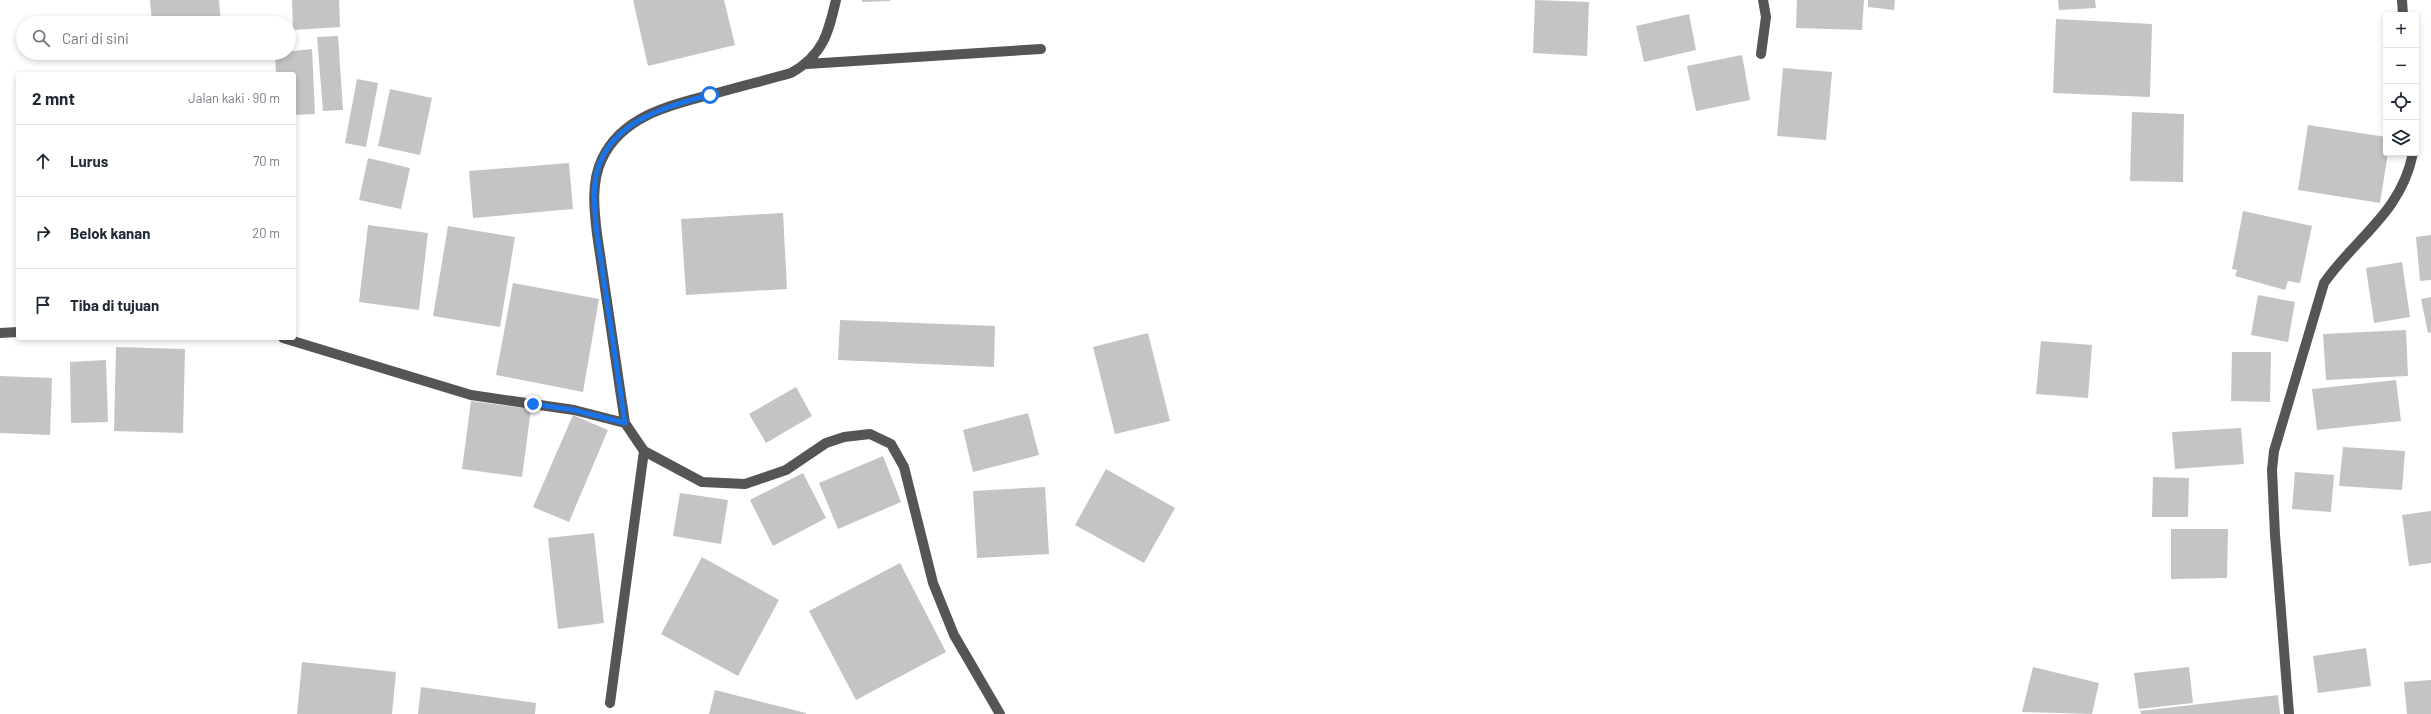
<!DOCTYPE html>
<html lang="id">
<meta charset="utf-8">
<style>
:root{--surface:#fff;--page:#f2f2f3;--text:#1f2937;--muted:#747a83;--line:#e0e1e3}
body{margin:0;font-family:Barlow,sans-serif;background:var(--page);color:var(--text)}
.controls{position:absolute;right:12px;top:12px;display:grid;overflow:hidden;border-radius:4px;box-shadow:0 2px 6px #0003}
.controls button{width:36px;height:36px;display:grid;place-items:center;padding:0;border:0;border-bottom:1px solid var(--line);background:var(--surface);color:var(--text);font:20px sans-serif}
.stop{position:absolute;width:12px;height:12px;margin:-9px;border:3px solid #1a73e8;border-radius:50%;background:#fff}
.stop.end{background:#1a73e8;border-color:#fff;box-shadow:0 1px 4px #0008}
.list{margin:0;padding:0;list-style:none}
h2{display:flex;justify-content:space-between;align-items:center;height:52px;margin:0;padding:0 16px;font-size:17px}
h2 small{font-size:13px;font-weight:400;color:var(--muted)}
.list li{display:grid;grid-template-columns:26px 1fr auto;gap:12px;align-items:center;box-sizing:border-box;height:72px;padding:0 16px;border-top:1px solid var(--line)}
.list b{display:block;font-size:15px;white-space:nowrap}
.list em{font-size:13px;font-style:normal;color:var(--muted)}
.icon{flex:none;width:22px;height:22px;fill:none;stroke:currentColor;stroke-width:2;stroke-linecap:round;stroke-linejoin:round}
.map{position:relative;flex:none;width:2431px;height:714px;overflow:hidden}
.search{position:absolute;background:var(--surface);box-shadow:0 2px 6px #0003;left:16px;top:16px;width:280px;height:44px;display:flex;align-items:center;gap:10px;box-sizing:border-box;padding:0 14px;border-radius:22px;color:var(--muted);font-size:15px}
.panel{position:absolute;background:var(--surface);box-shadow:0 2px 6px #0003;left:16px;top:72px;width:280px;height:268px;border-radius:4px}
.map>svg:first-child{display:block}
</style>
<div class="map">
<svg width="2431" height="714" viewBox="0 0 2431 714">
<rect width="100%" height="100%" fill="#fff"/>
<!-- building -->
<path fill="#c4c4c4" d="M150 0H219L221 23H152Z
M292 0H339L340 27 293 30Z
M633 0H724L735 45 648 66Z
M862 0H890V1L862 2Z
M1535 0 1589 2 1587 56 1533 53Z
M1797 0H1864L1862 30 1796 28Z
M1868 0H1895L1894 10 1868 7Z
M2058 0H2095L2096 8 2059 10Z
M1689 14 1696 50 1644 62 1636 26Z
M2056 19 2152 24 2150 97 2053 93Z
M338 36 343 110 323 111 317 37Z
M312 49 315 114 294 115V74H276L275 53Z
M1742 55 1750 100 1696 111 1687 66Z
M1783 68 1832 72 1826 140 1777 136Z
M357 79 378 83 366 147 345 143Z
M390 89 432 98 420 155 378 146Z
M2132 112 2184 114 2183 182 2130 181Z
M2308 125 2386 137V153H2388L2380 203 2298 190Z
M368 158 410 168 401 209 359 200Z
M569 163 573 209 473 218 469 171Z
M2243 211 2312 226 2300 283 2288 281 2285 290 2235 276 2237 270 2232 269Z
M783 213 787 289 686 295 681 219Z
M368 225 428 233 419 310 359 302Z
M448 226 515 237 500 327 433 316Z
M2431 235V280L2420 281 2416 237Z
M2402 262 2410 317 2374 323 2366 268Z
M513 283 599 299 583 392 496 375Z
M2258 295 2295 302 2288 342 2251 335Z
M2431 297V332L2428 333 2421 299Z
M840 320 995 326 994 367 838 360Z
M2406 330 2408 376 2326 380 2323 334Z
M1148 333 1170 421 1115 434 1093 347Z
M2041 341 2092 345 2088 398 2036 394Z
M116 347 185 349 183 433 114 431Z
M2232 352H2271L2270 402 2231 401Z
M106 360 108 422 71 423 70 362Z
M0 376 52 378 50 435 0 433Z
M2396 380 2401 421 2317 430 2312 389Z
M796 387 812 416 766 443 749 414Z
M471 401 531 409 522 477 462 469Z
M1028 413 1039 455 973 472 963 430Z
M573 415 608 430 569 522 533 507Z
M2241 428 2244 464 2175 469 2172 432Z
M2343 447 2405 451 2402 490 2339 486Z
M883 456 901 502 838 529 819 483Z
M1106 469 1175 508 1144 563 1075 525Z
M2295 472 2334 475 2331 512 2292 509Z
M803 473 826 518 773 546 750 500Z
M2153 477 2189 478 2188 517H2152Z
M1045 487 1049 554 977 558 973 491Z
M680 493 728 500 721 544 673 536Z
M2431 511V563L2409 566 2402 515Z
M2171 529H2228L2227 578 2171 579Z
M594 533 604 623 558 629 548 538Z
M702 557 779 600 738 676 661 634Z
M900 563 946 652 856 700 809 611Z
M2366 648 2371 686 2318 693 2313 656Z
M302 662 396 672 392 714H297Z
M2033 667 2099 683 2092 714 2022 712Z
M2189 667 2193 703 2139 709 2134 673Z
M2431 680V714H2407L2404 682Z
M421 687 536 703 535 714H418Z
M715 690 806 713V714H709Z
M2278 695 2280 714H2141L2140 711Z"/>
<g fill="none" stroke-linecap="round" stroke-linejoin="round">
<!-- minor -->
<path stroke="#555" stroke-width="10" d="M2402 0 2403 15
M1761 54 1766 17 1763 0
M807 64 1041 49
M0 333 18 332
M283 338 471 395 574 410 625 423 644 451 702 482 745 484 786 470 826 443 844 437 870 434 891 444 904 467 933 583 954 635 1000 714
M625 423 597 234C594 209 591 182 602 159 623 114 675 104 717 93 742 86 766 80 791 73 823 55 828 34 836 0
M610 703 644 451
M2289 714 2275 535 2272 470 2274 451 2324 283C2357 236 2401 213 2413 153"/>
</g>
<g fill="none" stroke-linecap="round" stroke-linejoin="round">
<!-- route -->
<path stroke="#1a73e8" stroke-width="5" d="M533 404 574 410 625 423 597 234C595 216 593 199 595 182 602 124 663 107 710 95"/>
</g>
</svg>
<div class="controls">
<button>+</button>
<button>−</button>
<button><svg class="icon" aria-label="locate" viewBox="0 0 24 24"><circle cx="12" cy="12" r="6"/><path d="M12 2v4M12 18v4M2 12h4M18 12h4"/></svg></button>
<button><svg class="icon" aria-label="layers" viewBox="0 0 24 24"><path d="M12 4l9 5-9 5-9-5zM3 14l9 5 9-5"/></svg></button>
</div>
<div class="stop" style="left:710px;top:95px"></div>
<div class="stop end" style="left:533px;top:404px"></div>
<div class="search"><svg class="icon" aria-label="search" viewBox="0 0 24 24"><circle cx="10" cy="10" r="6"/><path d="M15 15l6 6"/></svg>Cari di sini</div>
<section class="panel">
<h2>2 mnt<small>Jalan kaki · 90 m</small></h2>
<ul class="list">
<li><svg class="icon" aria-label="ahead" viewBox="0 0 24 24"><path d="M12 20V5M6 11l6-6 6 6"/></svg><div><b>Lurus</b></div><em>70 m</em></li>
<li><svg class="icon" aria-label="right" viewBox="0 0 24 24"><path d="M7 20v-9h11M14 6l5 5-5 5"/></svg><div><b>Belok kanan</b></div><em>20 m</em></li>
<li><svg class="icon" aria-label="arrive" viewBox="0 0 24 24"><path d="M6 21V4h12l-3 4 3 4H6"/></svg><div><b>Tiba di tujuan</b></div></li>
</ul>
</section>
</div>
